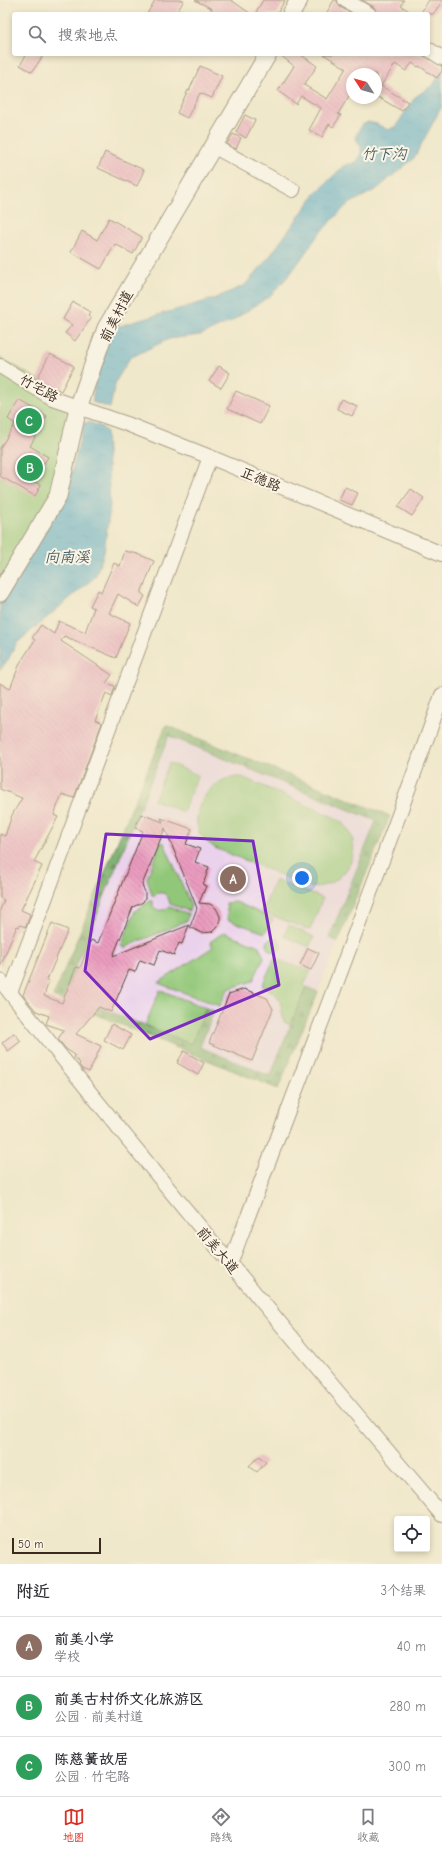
<!DOCTYPE html>
<html lang="zh">
<meta charset="utf-8">
<style>
:root{--surface:#fff;--page:#f7f7f7;--text:#2b2b33;--muted:#7c7c81;--line:#e1e1e2;--accent:#d93025}
body{margin:0;font-family:"Comic Neue","LXGW WenKai TC",sans-serif;background:var(--page);color:var(--text)}
.controls{position:absolute;right:12px;bottom:12px;display:grid;overflow:hidden;border-radius:4px;box-shadow:0 2px 6px #0003}
.controls button{width:36px;height:36px;display:grid;place-items:center;padding:0;border:0;border-bottom:1px solid var(--line);background:var(--surface);color:var(--text);font:20px sans-serif}
.compass{position:absolute;left:346px;top:68px;width:36px;height:36px;border-radius:50%;background:var(--surface);box-shadow:0 2px 6px #0003;rotate:306deg}
.scale{position:absolute;left:12px;bottom:10px;width:89px;box-sizing:border-box;padding-left:4px;border:2px solid #3b2a1e;border-top:0;font-size:11px;line-height:14px;white-space:nowrap;color:#3b2a1e;-webkit-text-stroke:3px #fcf5e5;paint-order:stroke}
.you{position:absolute;left:302px;top:878px;width:14px;height:14px;margin:-10px;border:3px solid #fff;border-radius:50%;background:#1a73e8;box-shadow:0 0 0 6px #1a73e833}
.badge{display:grid;place-items:center;width:26px;height:26px;border-radius:50%;background:var(--accent);color:#fff;font-size:13px;font-weight:700}
.pin{position:absolute;translate:-50% -50%;border:2px solid #fff;box-shadow:0 1px 4px #0006}
.list{margin:0;padding:0;list-style:none}
h2{display:flex;justify-content:space-between;align-items:center;height:52px;margin:0;padding:0 16px;font-size:17px}
h2 small{font-size:13px;font-weight:400;color:var(--muted)}
.list li{display:grid;grid-template-columns:26px 1fr auto;gap:12px;align-items:center;box-sizing:border-box;height:60px;padding:0 16px;border-top:1px solid var(--line)}
.list b{display:block;font-size:15px;white-space:nowrap}
.list p{margin:0;font-size:13px;white-space:nowrap;color:var(--muted)}
.list em{font-size:13px;font-style:normal;color:var(--muted)}
.icon{flex:none;width:22px;height:22px;fill:none;stroke:currentColor;stroke-width:2;stroke-linecap:round;stroke-linejoin:round}
.map{position:relative;flex:none;width:442px;height:1564px;overflow:hidden}
.search{position:absolute;background:var(--surface);box-shadow:0 2px 6px #0003;left:12px;right:12px;top:12px;height:44px;display:flex;align-items:center;gap:10px;box-sizing:border-box;padding:0 14px;border-radius:4px;color:var(--muted);font-size:15px}
.sheet{height:232px;background:var(--surface)}
nav{display:flex;justify-content:space-around;align-items:center;box-sizing:border-box;height:56px;border-top:1px solid var(--line);background:var(--surface);font-size:11px;color:var(--muted)}
nav a{display:grid;justify-items:center;gap:2px}
nav .on{color:var(--accent)}
.map>svg:first-child{display:block}
</style>
<div class="map">
<svg width="442" height="1564" viewBox="0 0 442 1564">
<defs>
<pattern id="forest-firs" width="22" height="20" patternUnits="userSpaceOnUse"><rect width="22" height="20" fill="#74ac68"/><path d="M5 1l3.5 6h-7zM16 11l3.5 6h-7z" fill="#608c55"/></pattern>
<pattern id="water-ripples" width="26" height="14" patternUnits="userSpaceOnUse"><rect width="26" height="14" fill="#50a8cd"/><path d="M2 4q2-2 4 0t4 0M15 11q2-2 4 0t4 0" fill="none" stroke="#4489a6"/></pattern>
<pattern id="building-back-hatch" width="6" height="6" patternUnits="userSpaceOnUse"><rect width="6" height="6" fill="#eb9cc0"/><path d="M-1 5l2 2M0 0l6 6M5-1l2 2" fill="none" stroke="#c07f9b"/></pattern>
</defs>
<rect width="100%" height="100%" fill="#fcf5e5"/>
<filter id="ink" filterUnits="userSpaceOnUse"><feTurbulence type="fractalNoise" baseFrequency=".025" numOctaves="2"/><feDisplacementMap in="SourceGraphic" scale="8" xChannelSelector="R" yChannelSelector="G"/><feConvolveMatrix kernelMatrix="1 2 1 2 8 2 1 2 1" color-interpolation-filters="sRGB"/></filter>
<filter id="wash" filterUnits="userSpaceOnUse"><feTurbulence type="fractalNoise" baseFrequency=".012" numOctaves="4" result="noise"/><feDisplacementMap in="SourceGraphic" scale="16" xChannelSelector="R" yChannelSelector="G"/><feGaussianBlur stdDeviation="0.9" result="paint"/><feColorMatrix in="noise" values="0 0 0 0 0 0 0 0 0 0 0 0 0 0 0 0 0 1.4 0 .05"/><feComposite in="paint" operator="in"/></filter>
<g filter="url(#wash)">
<rect width="100%" height="100%" fill="#f0e8cb"/>
<!-- built -->
<path fill="#ead1ec" d="M166 725 390 816 278 1089 53 997Z"/>
<!-- green -->
<path fill="#91c778" stroke="#66784b" d="M0 357 71 399 68 437 52 499 0 582Z
M169 763 198 775 183 812 154 800Z
M242 777 336 818C372 841 348 889 310 887L215 848C209 843 202 839 199 832 192 815 203 792 218 783 225 778 234 777 242 777Z
M161 842 164 843 191 905 189 911 170 904C168 896 166 892 158 893L154 897 152 895 147 878Z
M275 880 323 898 310 930 262 912Z
M150 901H153V906C158 912 163 911 169 907L189 914 186 921 124 948 121 946 135 911Z
M236 902 273 919 265 933 228 920 226 903Z
M289 925 314 937 309 947 284 936Z
M224 932 259 946 264 957 253 981 228 989 220 1006 158 983 213 947 210 942Z
M267 945a7 7 0 1 1 14 0a7 7 0 1 1-14 0Z
M274 959 311 971 304 985 306 987 291 1025 284 1022C280 1002 282 995 262 986Z
M160 990 206 1008 191 1044 145 1025Z"/>
<!-- forest -->
<path fill="url(#forest-firs)" stroke="#586b43" d="M166 725 390 816 338 942 329 938 376 821 169 736 65 994 191 1044 206 1008 214 1011 200 1047 270 1076 306 987 318 992 278 1089 53 997Z"/>
<!-- water -->
<path fill="url(#water-ripples)" stroke="#466976" d="M442 71V106L414 158 377 189 347 205 318 235 291 273 270 296 232 321 201 335 169 339 130 358 116 381 110 408 92 402 95 381 112 328 213 299 245 285 270 256 315 194 343 166 356 162 361 155V147L355 137 362 125 368 122 377 124 388 130 396 126 415 97 433 85Z
M89 422 102 427 106 431 110 506 104 553 95 577 17 643 8 660 0 670V604L65 498 84 423Z"/>
<g id="blocks">
<!-- building -->
<path fill="url(#building-back-hatch)" d="M155 0H184L176 14H147Z
M195 0H231L251 14H210L212 9Z
M263 0H285L277 14H255Z
M334 0H337L340 7 352 14H326Z
M362 0H404L401 6 414 14H377L374 7Z
M429 0H442V2L433 14H420Z
M27 54H44L32 72 20 65Z
M279 54H300L317 66 304 85 327 99 346 68 323 54H421L442 66V71L437 78 419 66 418 67 412 63 406 71 395 64 381 86 408 102 402 111 376 96V74H352V91L338 114 341 115 333 127 329 124 322 137 309 130 321 108 301 96 296 104 278 91 294 66Z
M200 66 222 76 212 98 200 93 187 118 177 113 188 90 189 91Z
M245 115 255 120 246 138 236 132Z
M233 134 241 138 236 149 227 144Z
M105 152 144 170 137 186 98 168Z
M109 218 142 237 133 254 115 244 101 269 71 252 82 231 97 240Z
M73 302 90 312 88 316 91 318 75 341 65 333 72 325 63 319Z
M50 354 74 366 61 391 37 379Z
M219 366 230 373 221 388 209 381Z
M236 391 269 406 260 424 227 409Z
M341 399 357 406 352 416 337 409Z
M19 400 47 416 30 446 48 457 33 481 41 485 35 496 0 476V448L15 424 8 419Z
M345 487 358 493 352 505 339 500Z
M411 489 424 498 412 516 398 507Z
M125 551 138 554 154 561 141 593 145 596 139 607 118 594 109 613 130 623 116 658 64 636 61 641 112 675 106 683 115 686 112 696 106 693 95 720 102 723 74 798 62 794 54 815 58 817 34 862 42 866 21 910 30 914 26 927 20 925 19 927 17 926 0 967V910L4 900 0 898V834L5 836 12 815 22 798 0 789V683L10 689 20 663 35 640 32 638 41 625 54 634 59 621 85 632 94 608 90 606 98 590 101 592 114 563 120 566Z
M141 814 163 822 161 818 192 829 186 844 200 849 195 862 209 867 203 885 206 886 199 903 210 904 216 908 220 916V920L218 926 212 932 201 933 190 927 197 908 165 828 142 885 145 892V898L143 902 133 907 113 956 189 925 182 944 179 943 174 955 160 950 154 965 140 960 135 972 129 970 111 1012 99 1007 76 1034 101 1046 89 1072 82 1069 79 1065 80 1063 74 1058 75 1055 66 1049 58 1039 64 1030 46 1024 49 1016 36 1011 23 995 52 923 68 930 47 980 49 981 44 996 62 1003 76 967 80 968 91 940 98 943 143 831 135 828Z
M308 948 319 953 311 970 300 965Z
M244 989 267 998 273 1009 252 1061 209 1043 229 994Z
M112 1024 131 1035 123 1050 104 1040Z
M14 1033 21 1041 8 1051 2 1043Z
M184 1051 204 1063 198 1075 177 1063Z
M259 1456 266 1462 257 1472 249 1466Z"/>
</g>
</g>
<g filter="url(#ink)">
<use href="#blocks" fill-opacity="0" stroke="#564638" stroke-width="1"/>
<g fill="none" stroke-linecap="round" stroke-linejoin="round">
<defs>
<path id="minor" d="M345 0 369 14
M428 49 442 58
M213 146 293 190
M0 366 52 398 127 424 210 457 442 554
M0 980C144 1162 292 1339 442 1515
M10 993 210 457
M230 1264C301 1075 375 886 442 695"/>
<path id="tertiary" d="M291 14 299 0
M0 593 58 496 78 408 106 328 268 54"/>
</defs>
<!-- minor casing -->
<use href="#minor" stroke="#564638" stroke-width="16"/>
<!-- tertiary casing -->
<use href="#tertiary" stroke="#564638" stroke-width="19"/>
<!-- minor -->
<use href="#minor" stroke="#fff" stroke-width="14"/>
<!-- tertiary -->
<use href="#tertiary" stroke="#fff" stroke-width="17"/>
</g>
</g>
<!-- marked area -->
<path d="M0 0H442V1564H0ZM106 834 253 841 279 985 150 1039 85 971Z" fill="#f0e8cb" fill-opacity=".55" fill-rule="evenodd"/>
<path fill="none" stroke="#7b2cbf" stroke-width="3" stroke-linejoin="round" d="M106 834 253 841 279 985 150 1039 85 971Z"/>
<g text-anchor="middle" stroke-width="4" stroke-linejoin="round" paint-order="stroke">
<!-- street labels -->
<g font-size="14" fill="#3b2a1e" stroke="#fcf5e5">
<text transform="translate(116 316) rotate(-63)" y="5">前美村道</text>
<text transform="translate(39 388) rotate(29)" y="5">竹宅路</text>
<text transform="translate(261 479) rotate(23)" y="5">正德路</text>
<text transform="translate(218 1250) rotate(50)" y="5">前美大道</text>
</g>
<!-- water labels -->
<g font-size="15" font-style="italic" fill="#435c64" stroke="#fcf5e5">
<text x="384" y="159">竹下沟</text>
<text x="67" y="562">向南溪</text>
</g>
</g>
</svg>
<div class="controls">
<button><svg class="icon" aria-label="locate" viewBox="0 0 24 24"><circle cx="12" cy="12" r="6"/><path d="M12 2v4M12 18v4M2 12h4M18 12h4"/></svg></button>
</div>
<svg class="compass" viewBox="-18 -18 36 36"><path d="M0-13l5 13h-10z" fill="#e53935"/><path d="M0 13l5-13h-10z" fill="#7c7c81"/></svg>
<div class="scale">50 m</div>
<div class="you"></div>
<div class="pin badge" style="left:233px;top:879px;background:#8d6e63">A</div>
<div class="pin badge" style="left:30px;top:468px;background:#2e9e5b">B</div>
<div class="pin badge" style="left:29px;top:421px;background:#2e9e5b">C</div>
<div class="search"><svg class="icon" aria-label="search" viewBox="0 0 24 24"><circle cx="10" cy="10" r="6"/><path d="M15 15l6 6"/></svg>搜索地点</div>
</div>
<section class="sheet">
<h2>附近<small>3个结果</small></h2>
<ul class="list">
<li><span class="badge" style="background:#8d6e63">A</span><div><b>前美小学</b><p>学校</p></div><em>40 m</em></li>
<li><span class="badge" style="background:#2e9e5b">B</span><div><b>前美古村侨文化旅游区</b><p>公园 · 前美村道</p></div><em>280 m</em></li>
<li><span class="badge" style="background:#2e9e5b">C</span><div><b>陈慈簧故居</b><p>公园 · 竹宅路</p></div><em>300 m</em></li>
</ul>
</section>
<nav>
<a class="on"><svg class="icon" aria-label="map" viewBox="0 0 24 24"><path d="M3 6l6-2 6 2 6-2v14l-6 2-6-2-6 2zM9 4v14M15 6v14"/></svg>地图</a>
<a><svg class="icon" aria-label="directions" viewBox="0 0 24 24"><path d="M12 3l9 9-9 9-9-9zM9 14v-3h6M13 9l2 2-2 2"/></svg>路线</a>
<a><svg class="icon" aria-label="saved" viewBox="0 0 24 24"><path d="M7 4h10v16l-5-4-5 4z"/></svg>收藏</a>
</nav>
